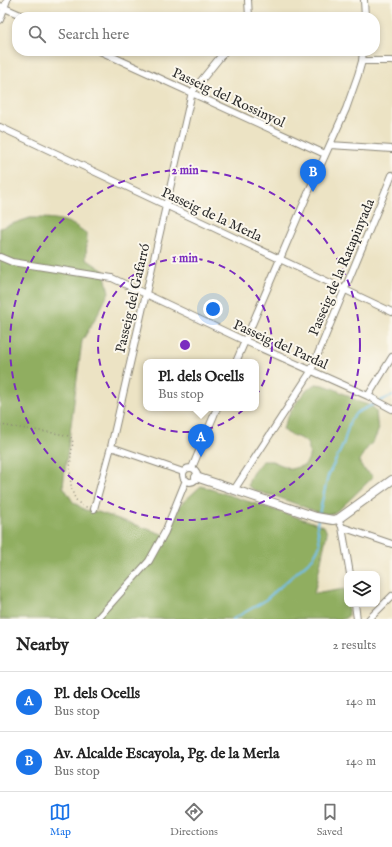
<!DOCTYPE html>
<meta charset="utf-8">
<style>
:root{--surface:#fff;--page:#f6f6f6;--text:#222;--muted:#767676;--line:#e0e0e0;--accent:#1a73e8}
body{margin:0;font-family:"IM FELL English",serif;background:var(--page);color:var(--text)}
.controls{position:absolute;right:12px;bottom:12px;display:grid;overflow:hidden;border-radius:8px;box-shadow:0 2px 6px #0003}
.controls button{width:36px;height:36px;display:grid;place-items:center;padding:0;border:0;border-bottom:1px solid var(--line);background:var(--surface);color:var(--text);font:20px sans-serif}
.you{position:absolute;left:213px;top:309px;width:14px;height:14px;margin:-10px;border:3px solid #fff;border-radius:50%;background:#1a73e8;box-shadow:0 0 0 6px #1a73e833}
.badge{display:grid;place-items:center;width:26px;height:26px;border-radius:50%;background:var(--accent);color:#fff;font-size:13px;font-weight:700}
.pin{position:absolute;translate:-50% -33px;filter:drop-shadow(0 1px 2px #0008)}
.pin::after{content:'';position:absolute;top:21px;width:14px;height:12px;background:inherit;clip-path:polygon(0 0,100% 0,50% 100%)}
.popup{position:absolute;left:143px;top:359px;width:116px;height:52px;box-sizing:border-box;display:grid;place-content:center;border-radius:8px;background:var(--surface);filter:drop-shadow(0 1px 3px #0005);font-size:13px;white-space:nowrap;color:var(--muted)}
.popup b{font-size:15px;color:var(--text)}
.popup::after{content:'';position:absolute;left:50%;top:100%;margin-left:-8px;border:8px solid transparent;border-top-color:var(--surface)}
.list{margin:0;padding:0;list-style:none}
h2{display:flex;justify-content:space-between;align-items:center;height:52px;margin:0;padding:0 16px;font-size:17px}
h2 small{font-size:13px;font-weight:400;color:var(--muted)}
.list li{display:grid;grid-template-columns:26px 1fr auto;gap:12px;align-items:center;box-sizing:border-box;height:60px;padding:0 16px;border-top:1px solid var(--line)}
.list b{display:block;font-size:15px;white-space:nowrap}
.list p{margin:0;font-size:13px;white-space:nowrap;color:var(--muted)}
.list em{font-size:13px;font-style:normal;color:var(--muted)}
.icon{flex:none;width:22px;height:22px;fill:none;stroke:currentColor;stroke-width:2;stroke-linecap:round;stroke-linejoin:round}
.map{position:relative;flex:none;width:392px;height:619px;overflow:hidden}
.search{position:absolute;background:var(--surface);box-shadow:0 2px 6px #0003;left:12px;right:12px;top:12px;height:44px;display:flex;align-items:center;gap:10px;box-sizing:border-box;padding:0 14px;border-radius:16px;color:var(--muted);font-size:15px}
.sheet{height:172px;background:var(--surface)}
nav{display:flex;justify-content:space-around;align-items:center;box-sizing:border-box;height:56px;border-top:1px solid var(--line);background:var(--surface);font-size:11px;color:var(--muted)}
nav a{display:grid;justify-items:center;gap:2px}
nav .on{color:var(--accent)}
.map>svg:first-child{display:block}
</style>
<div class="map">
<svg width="392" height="619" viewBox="0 0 392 619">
<rect width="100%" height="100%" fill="#fbf7ec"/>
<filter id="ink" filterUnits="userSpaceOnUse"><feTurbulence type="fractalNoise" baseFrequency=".025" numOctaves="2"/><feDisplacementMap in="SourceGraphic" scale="8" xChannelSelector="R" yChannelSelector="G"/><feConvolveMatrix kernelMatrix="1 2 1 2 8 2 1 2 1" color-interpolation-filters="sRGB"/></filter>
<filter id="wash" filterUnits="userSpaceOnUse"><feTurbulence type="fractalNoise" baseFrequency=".012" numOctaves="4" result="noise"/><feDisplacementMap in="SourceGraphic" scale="16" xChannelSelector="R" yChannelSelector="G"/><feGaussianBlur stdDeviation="0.9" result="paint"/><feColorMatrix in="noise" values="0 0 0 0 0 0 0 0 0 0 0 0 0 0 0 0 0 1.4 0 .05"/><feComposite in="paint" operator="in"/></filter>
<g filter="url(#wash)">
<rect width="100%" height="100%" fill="#ece3c4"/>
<!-- forest -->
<path fill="#90ae61" stroke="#5e6c46" d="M30 218C55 218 67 218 87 234L86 259 104 271 109 292 97 316 82 341 63 486 73 502 85 510 98 512 168 536 180 505 201 486 324 526 327 533 314 594 344 589 349 615 344 619H0V228Z
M316 384C331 385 346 395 359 402 365 404 371 405 376 410L377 423 379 428C378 432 376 436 374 440 370 446 356 458 361 466 364 471 370 472 373 477L342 507 334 513 329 514 320 513 275 496 266 494 256 491 248 486C249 476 256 467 263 461H272L291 469 305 465C310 458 311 451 307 443 300 436 288 436 283 429 287 415 303 389 316 384Z"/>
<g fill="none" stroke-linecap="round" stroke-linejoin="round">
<!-- stream -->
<path stroke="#72c0ec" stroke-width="2" d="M380 401 392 396
M319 514 328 476 343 445 350 421 356 413 376 403
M233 619 263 602 313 558 320 545 317 525 318 519"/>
</g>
</g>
<g filter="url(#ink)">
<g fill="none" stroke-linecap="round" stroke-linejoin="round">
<defs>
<path id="minor" d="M248 0 249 17
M364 0 365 17
M0 6 25 17
M0 20 7 0
M100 51 325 154
M362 61H392
M0 127 392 312
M330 145 392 149
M0 257 12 262 112 278 245 341 368 396 392 409
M236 362 309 191 346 109 358 75 362 61 363 51
M368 396 392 357
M111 447 183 472
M192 468 217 408
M183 475a7 7 0 1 1 14 0a7 7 0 1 1-14 0Z
M234 490 310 373 392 175
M94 509 111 447 192 92 225 51
M338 519 342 527 350 574
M342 527 392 544
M355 604 357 619
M97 619 149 561 165 532 186 480
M369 619 392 596"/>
<path id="tertiary" d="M196 477 316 517 333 520 338 519 392 480"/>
</defs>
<!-- minor casing -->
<use href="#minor" stroke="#8c8778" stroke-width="8"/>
<!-- tertiary casing -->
<use href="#tertiary" stroke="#8c8778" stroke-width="10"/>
<!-- path -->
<path stroke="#8c8778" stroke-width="1.5" stroke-dasharray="1 3" stroke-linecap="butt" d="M0 425 60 434C64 435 70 435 72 439 74 443 71 450 71 455 70 471 67 503 87 507"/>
<!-- minor -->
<use href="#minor" stroke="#fff" stroke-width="6"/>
<!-- tertiary -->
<use href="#tertiary" stroke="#fff" stroke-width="8"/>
</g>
</g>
<!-- distance rings -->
<g fill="none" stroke="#7b2cbf" stroke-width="2" stroke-dasharray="7 5">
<circle cx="185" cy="345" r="87"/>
<circle cx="185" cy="345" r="175"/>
</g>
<g text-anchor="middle" stroke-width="4" stroke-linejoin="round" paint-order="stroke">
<!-- street labels -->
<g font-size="14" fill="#2b2b2b" stroke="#fbf7ec">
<text transform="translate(229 97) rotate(25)" y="5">Passeig del Rossinyol</text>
<text transform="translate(212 214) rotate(25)" y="5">Passeig de la Merla</text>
<text transform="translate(341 267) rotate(-67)" y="5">Passeig de la Ratapinyada</text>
<text transform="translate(132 298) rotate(-77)" y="5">Passeig del Gafarró</text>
<text transform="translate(281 344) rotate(24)" y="5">Passeig del Pardal</text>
</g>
</g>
<circle cx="185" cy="345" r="6" fill="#7b2cbf" stroke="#fbf7ec" stroke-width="2"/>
<g font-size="12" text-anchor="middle" font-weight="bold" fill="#7b2cbf" stroke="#fbf7ec" stroke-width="4" stroke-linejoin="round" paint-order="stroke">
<text x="185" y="174">2 min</text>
<text x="185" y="262">1 min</text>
</g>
</svg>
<div class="controls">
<button><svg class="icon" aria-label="layers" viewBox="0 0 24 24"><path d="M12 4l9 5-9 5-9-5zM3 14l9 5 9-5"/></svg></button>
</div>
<div class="you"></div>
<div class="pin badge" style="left:201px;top:457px">A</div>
<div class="popup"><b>Pl. dels Ocells</b>Bus stop</div>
<div class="pin badge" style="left:313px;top:192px">B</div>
<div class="search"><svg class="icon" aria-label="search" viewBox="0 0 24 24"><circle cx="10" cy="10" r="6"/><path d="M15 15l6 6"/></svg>Search here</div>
</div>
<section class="sheet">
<h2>Nearby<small>2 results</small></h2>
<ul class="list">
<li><span class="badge">A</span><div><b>Pl. dels Ocells</b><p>Bus stop</p></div><em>140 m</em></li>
<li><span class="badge">B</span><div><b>Av. Alcalde Escayola, Pg. de la Merla</b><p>Bus stop</p></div><em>140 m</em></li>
</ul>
</section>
<nav>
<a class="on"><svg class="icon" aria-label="map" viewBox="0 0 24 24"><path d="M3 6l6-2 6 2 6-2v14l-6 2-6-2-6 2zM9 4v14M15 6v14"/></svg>Map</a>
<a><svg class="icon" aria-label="directions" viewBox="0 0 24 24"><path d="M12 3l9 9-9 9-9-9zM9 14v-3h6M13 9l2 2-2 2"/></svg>Directions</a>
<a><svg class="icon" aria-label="saved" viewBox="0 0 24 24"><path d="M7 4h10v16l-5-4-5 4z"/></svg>Saved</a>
</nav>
